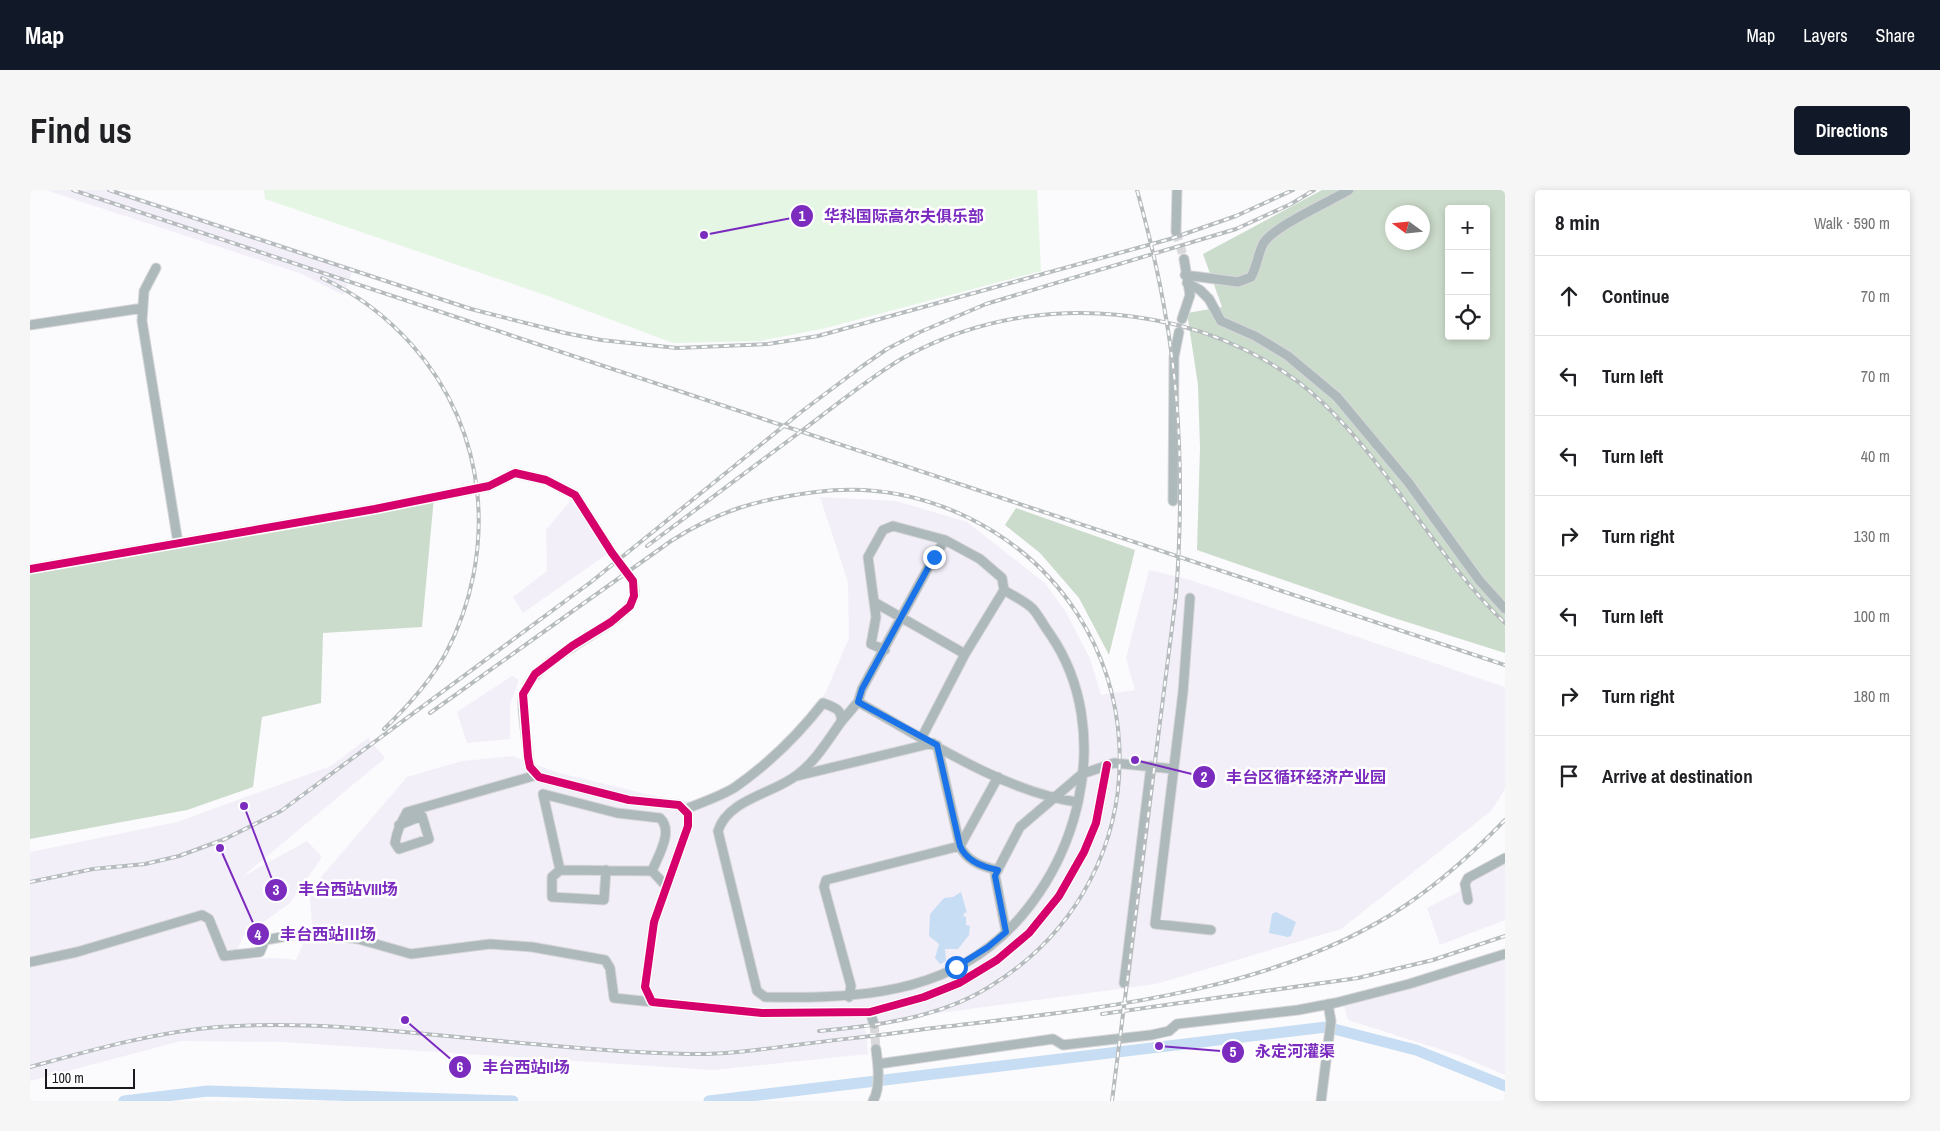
<!DOCTYPE html>
<meta charset="utf-8">
<style>
:root{--surface:#fff;--page:#f6f6f6;--text:#202124;--muted:#757577;--line:#e0e0e0;--accent:#111827}
body{margin:0;font-family:"Archivo Narrow","Noto Sans SC",sans-serif;background:var(--page);color:var(--text)}
.controls{position:absolute;right:15px;top:15px;display:grid;overflow:hidden;border-radius:5px;box-shadow:0 2px 8px #0003}
.controls button{width:45px;height:45px;display:grid;place-items:center;padding:0;border:0;border-bottom:1px solid var(--line);background:var(--surface);color:var(--text);font:25px sans-serif}
.compass{position:absolute;left:1355px;top:15px;width:45px;height:45px;border-radius:50%;background:var(--surface);box-shadow:0 2px 8px #0003;rotate:285deg}
.scale{position:absolute;left:15px;bottom:12px;width:90px;box-sizing:border-box;padding-left:5px;border:2px solid #1b181f;border-top:0;font-size:14px;line-height:18px;white-space:nowrap;color:#1b181f;-webkit-text-stroke:4px #fff;paint-order:stroke}
.stop{position:absolute;width:15px;height:15px;margin:-11px;border:4px solid #1a73e8;border-radius:50%;background:#fff}
.stop.end{background:#1a73e8;border-color:#fff;box-shadow:0 1px 5px #0008}
.list{margin:0;padding:0;list-style:none}
h2{display:flex;justify-content:space-between;align-items:center;height:65px;margin:0;padding:0 20px;font-size:21px}
h2 small{font-size:16px;font-weight:400;color:var(--muted)}
.list li{display:grid;grid-template-columns:32px 1fr auto;gap:15px;align-items:center;box-sizing:border-box;height:80px;padding:0 20px;border-top:1px solid var(--line)}
.list b{display:block;font-size:19px;white-space:nowrap}
.list em{font-size:16px;font-style:normal;color:var(--muted)}
.icon{flex:none;width:28px;height:28px;fill:none;stroke:currentColor;stroke-width:2;stroke-linecap:round;stroke-linejoin:round}
.map{position:relative;flex:none;width:1475px;height:911px;overflow:hidden;border-radius:5px}
header{display:flex;align-items:center;gap:30px;box-sizing:border-box;height:70px;padding:0 25px;background:var(--accent);color:#fff}
header strong{font-size:24px}
nav{display:flex;gap:28px;margin-inline-start:auto;font-size:18px}
.intro{display:flex;align-items:center;justify-content:space-between;box-sizing:border-box;height:120px;padding:0 30px}
h1{margin:0;font-size:35px}
.button{padding:12px 22px;border-radius:5px;background:var(--accent);color:#fff;font-size:18px;font-weight:700}
main{display:flex;gap:30px;padding:0 30px}
aside{flex:1;background:var(--surface);border-radius:5px;box-shadow:0 2px 8px #0003}
.map>svg:first-child{display:block}
</style>
<header>
<strong>Map</strong>
<nav><a>Map</a><a>Layers</a><a>Share</a></nav>
</header>
<div class="intro"><h1>Find us</h1><a class="button">Directions</a></div>
<main>
<div class="map">
<svg width="1475" height="911" viewBox="0 0 1475 911">
<rect width="100%" height="100%" fill="#fbfafc"/>
<!-- built -->
<path fill="#f3eff9" d="M16 0H87L324 78 313 105 272 84Z
M790 307 866 311 937 332 1015 393 1036 422 1060 469 1071 505 1105 500 1096 468 1119 380 1157 389 1475 497V599L1461 621 1311 739 1126 794 835 833 838 864 683 880 254 852 151 851 0 891V662L147 632 301 576 338 548 355 568 212 687 277 651 292 667 260 713 213 747 203 769 249 768 266 770 282 733 279 701 377 587 432 571 482 566 529 583 629 607 665 612 707 593 770 537 796 502 819 448 818 392Z
M541 310 557 330 577 364 493 423 483 407 517 381 516 340Z
M482 486 489 490 480 514V549L437 553 427 522Z
M1475 669V730L1410 755 1397 718 1440 696 1442 689Z
M1475 767V885L1428 865 1318 830 1314 816Z"/>
<!-- green -->
<path fill="#e5f6e5" d="M234 0H1007L1011 81 792 139 730 151 643 153 515 105 235 9Z"/>
<!-- forest -->
<path fill="#ccdccc" fill-rule="evenodd" d="M1292 0H1475V463L1361 427 1167 360 1170 258 1168 195 1157 123 1192 117 1173 64ZM1419 19H1456V146H1419ZM1362 22H1392V52H1362Z
M404 307 392 437 293 443 291 513 232 527 223 597 157 620 0 649V377Z
M986 318 1105 360 1079 465 1049 408 1010 363 975 335Z"/>
<!-- water -->
<path fill="#c6ddf3" d="M931 702 937 723 935 722 933 726 936 727V735L940 736 939 745 928 759H915L916 771 910 774 905 768 909 754 899 746 900 724 914 708 923 707Z
M1246 722 1266 732 1261 746 1258 747 1239 743 1242 724Z"/>
<g fill="none" stroke-linecap="round" stroke-linejoin="round">
<!-- river -->
<path stroke="#c6ddf3" stroke-width="11" d="M94 911 178 901 483 911
M679 911 1296 837 1386 860 1475 896"/>
<!-- minor-tunnel -->
<path stroke="#d9d8db" stroke-width="9" stroke-dasharray="9 4.5" stroke-linecap="butt" d="M1146 42 1154 69
M582 363 603 391
M844 834 846 859"/>
<defs>
<path id="minor" d="M1146 42 1147 0
M126 78 114 101 112 131 148 353
M1155 85 1208 92 1221 87C1227 76 1228 64 1233 54 1242 37 1301 11 1319 0
M1157 93 1170 100 1179 109 1191 131 1225 146 1258 166 1307 207 1378 292 1449 390 1475 419
M1152 129 1160 105 1154 69
M0 135 113 118
M1143 311 1144 167 1149 142
M0 379 345 319 459 296 485 283 516 290 545 305 582 363
M603 391C604 396 605 402 604 406 598 436 508 463 494 503 490 514 498 552 498 567L500 577 509 587 599 610 649 615 658 624V636L624 732 615 797 622 812 732 823 840 822 894 807 929 793 967 770 999 743 1029 706 1054 662 1066 633 1077 575
M1160 408 1153 502 1125 734 1181 740
M844 412 935 464
M855 460 841 454 846 427 838 367 853 340 863 336 915 350
M811 532 828 512C893 548 974 602 1047 612
M892 547 935 464 974 400
M767 586 903 553
M654 620C670 613 689 607 704 598 737 575 768 545 793 513 803 517 813 519 811 532 798 550 786 571 767 585 743 604 698 609 688 641L727 801 735 807C813 808 895 807 959 757 1049 687 1087 541 1020 444 1014 436 1009 426 1003 419 995 411 983 406 974 400L972 388 950 369 915 350 904 367 832 499 828 512
M369 635 392 626 399 649 369 659 365 653C367 640 371 633 377 622L507 585
M530 680 513 604 587 623 630 628C644 641 628 666 622 681
M576 680 574 710 522 707V687L530 680 622 681 636 696
M968 680C952 677 936 670 930 656L968 587
M1438 710 1435 694 1438 688 1475 668
M976 742 965 685 990 637 1052 584 1084 573 1144 579
M0 772 47 762 172 725 179 729 194 766 230 762 235 750 281 742 328 749 381 764 460 754 502 757 575 770 580 778 584 808 622 812
M1094 793 1121 576
M819 807 821 796 794 697 796 690 930 656 907 555
M840 822 844 834
M848 874 1023 849 1033 855 1121 845 1139 841 1147 834 1268 820 1305 813 1379 794 1475 764
M843 911C851 897 848 874 846 859
M1291 911 1301 831 1298 814"/>
</defs>
<!-- minor casing -->
<use href="#minor" stroke="#d7d6d9" stroke-width="11"/>
<!-- minor -->
<use href="#minor" stroke="#adb9bb" stroke-width="9"/>
<defs>
<path id="rail" d="M43 0 1475 475
M79 0 441 119 535 143 571 150 647 158 738 154 788 146 1140 49 1206 26 1263 0
M292 88C327 104 357 127 382 155 459 241 468 363 416 463 400 492 377 517 354 539
M617 356C668 318 719 280 770 242 804 217 837 189 873 168 951 125 1038 114 1124 130 1185 141 1248 170 1293 213 1362 279 1406 367 1475 433
M400 523 641 351C689 320 730 309 786 302 839 295 889 304 937 327 1130 421 1143 686 959 797 909 828 846 836 789 841
M0 692 63 679 115 674 149 666 195 649 251 621 561 392 771 222 831 177 857 159 890 142 956 114 1206 39 1261 14 1284 0
M1072 824 1328 788 1403 770 1475 746
M0 877C62 860 125 842 188 837 268 831 347 839 427 847 504 854 580 862 658 864 696 865 734 859 773 854 813 849 854 845 895 839 1052 820 1241 806 1376 715 1412 691 1445 661 1475 630
M1082 911 1146 406C1153 312 1152 216 1135 122 1128 81 1118 40 1107 0"/>
</defs>
<!-- rail casing -->
<use href="#rail" stroke="#b6bcbe" stroke-width="4"/>
<!-- rail -->
<use href="#rail" stroke="#fff" stroke-width="2" stroke-dasharray="5.5" stroke-linecap="butt"/>
<defs>
<path id="cycleway" d="M0 379 345 319 459 296 485 283 516 290 545 305 582 363 603 391 604 406 600 416 581 432 542 456 505 484 493 504 498 567 500 577 509 587 599 610 649 615 658 624V636L624 732 615 797 622 812 732 823 840 822 894 807 929 793 967 770 999 743 1029 706 1054 662 1066 633 1077 575"/>
</defs>
<!-- cycleway casing -->
<use href="#cycleway" stroke="#fff" stroke-width="11"/>
<!-- cycleway -->
<use href="#cycleway" stroke="#d6006c" stroke-width="8"/>
</g>
<g fill="none" stroke-linecap="round" stroke-linejoin="round">
<!-- route -->
<path stroke="#1a73e8" stroke-width="6" d="M904 367 832 499 828 512 907 555 930 656C936 670 952 677 968 680L965 686 976 742 958 757 926 777"/>
</g>
<!-- callouts -->
<path fill="none" stroke="#7b2cbf" stroke-width="2" d="M674 45L772 26M1105 570L1174 587M214 616L246 700M190 658L228 744M1129 856L1203 862M375 830L430 877"/>
<g fill="#7b2cbf" stroke="#fff" stroke-width="2">
<circle cx="674" cy="45" r="5"/>
<circle cx="1105" cy="570" r="5"/>
<circle cx="214" cy="616" r="5"/>
<circle cx="190" cy="658" r="5"/>
<circle cx="1129" cy="856" r="5"/>
<circle cx="375" cy="830" r="5"/>
<circle cx="772" cy="26" r="12"/>
<circle cx="1174" cy="587" r="12"/>
<circle cx="246" cy="700" r="12"/>
<circle cx="228" cy="744" r="12"/>
<circle cx="1203" cy="862" r="12"/>
<circle cx="430" cy="877" r="12"/>
</g>
<g font-size="15" text-anchor="middle" font-weight="bold" fill="#fff">
<text x="772" y="31">1</text>
<text x="1174" y="592">2</text>
<text x="246" y="705">3</text>
<text x="228" y="750">4</text>
<text x="1203" y="867">5</text>
<text x="430" y="882">6</text>
</g>
<g font-size="16" text-anchor="middle" font-weight="bold" fill="#7b2cbf" stroke="#fff" stroke-width="5" stroke-linejoin="round" paint-order="stroke">
<text x="874" y="32">华科国际高尔夫俱乐部</text>
<text x="1276" y="593">丰台区循环经济产业园</text>
<text x="318" y="705">丰台西站VIII场</text>
<text x="298" y="750">丰台西站Ⅲ场</text>
<text x="1265" y="867">永定河灌渠</text>
<text x="496" y="883">丰台西站II场</text>
</g>
</svg>
<div class="controls">
<button>+</button>
<button>−</button>
<button><svg class="icon" aria-label="locate" viewBox="0 0 24 24"><circle cx="12" cy="12" r="6"/><path d="M12 2v4M12 18v4M2 12h4M18 12h4"/></svg></button>
</div>
<svg class="compass" viewBox="-18 -18 36 36"><path d="M0-13l5 13h-10z" fill="#e53935"/><path d="M0 13l5-13h-10z" fill="#757577"/></svg>
<div class="scale">100 m</div>
<div class="stop" style="left:926px;top:777px"></div>
<div class="stop end" style="left:904px;top:367px"></div>
</div>
<aside>
<h2>8 min<small>Walk · 590 m</small></h2>
<ul class="list">
<li><svg class="icon" aria-label="ahead" viewBox="0 0 24 24"><path d="M12 20V5M6 11l6-6 6 6"/></svg><div><b>Continue</b></div><em>70 m</em></li>
<li><svg class="icon" aria-label="left" viewBox="0 0 24 24"><path d="M17 20v-9H6M10 6l-5 5 5 5"/></svg><div><b>Turn left</b></div><em>70 m</em></li>
<li><svg class="icon" aria-label="left" viewBox="0 0 24 24"><path d="M17 20v-9H6M10 6l-5 5 5 5"/></svg><div><b>Turn left</b></div><em>40 m</em></li>
<li><svg class="icon" aria-label="right" viewBox="0 0 24 24"><path d="M7 20v-9h11M14 6l5 5-5 5"/></svg><div><b>Turn right</b></div><em>130 m</em></li>
<li><svg class="icon" aria-label="left" viewBox="0 0 24 24"><path d="M17 20v-9H6M10 6l-5 5 5 5"/></svg><div><b>Turn left</b></div><em>100 m</em></li>
<li><svg class="icon" aria-label="right" viewBox="0 0 24 24"><path d="M7 20v-9h11M14 6l5 5-5 5"/></svg><div><b>Turn right</b></div><em>180 m</em></li>
<li><svg class="icon" aria-label="arrive" viewBox="0 0 24 24"><path d="M6 21V4h12l-3 4 3 4H6"/></svg><div><b>Arrive at destination</b></div></li>
</ul>
</aside>
</main>
